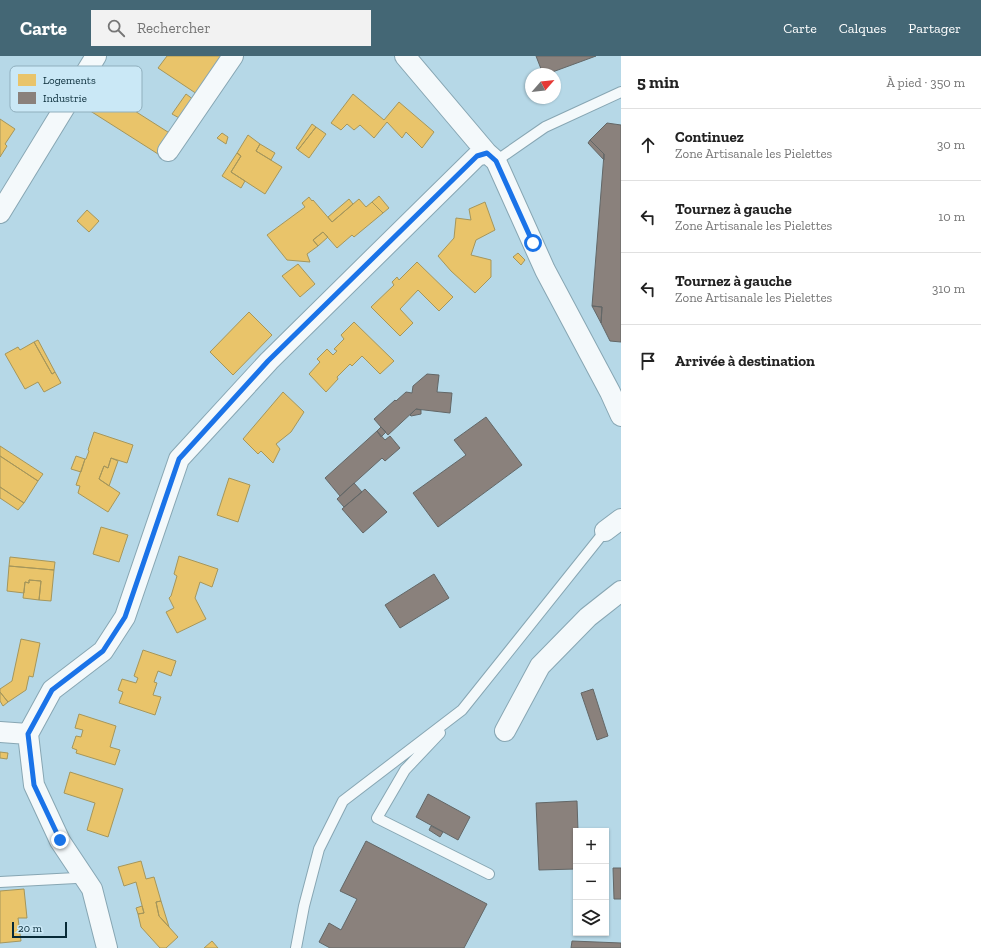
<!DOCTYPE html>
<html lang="fr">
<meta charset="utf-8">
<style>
:root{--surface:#fff;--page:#f2f2f2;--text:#222;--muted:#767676;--line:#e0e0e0;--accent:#446775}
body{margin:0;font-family:"Zilla Slab",serif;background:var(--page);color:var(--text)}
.controls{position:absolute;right:12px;bottom:12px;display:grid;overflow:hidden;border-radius:0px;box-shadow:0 1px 3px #0004}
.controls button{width:36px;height:36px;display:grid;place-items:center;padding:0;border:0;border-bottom:1px solid var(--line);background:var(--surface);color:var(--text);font:20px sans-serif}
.compass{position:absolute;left:525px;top:12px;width:36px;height:36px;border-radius:50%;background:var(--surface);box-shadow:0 1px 3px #0004;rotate:62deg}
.scale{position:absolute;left:12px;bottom:10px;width:55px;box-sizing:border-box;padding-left:4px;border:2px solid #072a37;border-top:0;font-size:11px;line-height:14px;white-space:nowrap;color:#072a37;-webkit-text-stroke:3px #cae8f6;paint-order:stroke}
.stop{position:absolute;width:12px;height:12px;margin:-9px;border:3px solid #1a73e8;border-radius:50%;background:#fff}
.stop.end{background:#1a73e8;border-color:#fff;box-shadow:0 1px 4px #0008}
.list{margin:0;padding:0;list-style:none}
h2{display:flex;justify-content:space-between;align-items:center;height:52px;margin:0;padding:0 16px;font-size:17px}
h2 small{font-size:13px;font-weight:400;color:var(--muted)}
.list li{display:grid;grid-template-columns:26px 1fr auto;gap:12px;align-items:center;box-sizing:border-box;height:72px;padding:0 16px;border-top:1px solid var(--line)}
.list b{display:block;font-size:15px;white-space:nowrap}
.list p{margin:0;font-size:13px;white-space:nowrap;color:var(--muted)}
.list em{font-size:13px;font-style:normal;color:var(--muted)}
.icon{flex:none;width:22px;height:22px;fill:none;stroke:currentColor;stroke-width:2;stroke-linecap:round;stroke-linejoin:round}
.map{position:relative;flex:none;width:621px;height:892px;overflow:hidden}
header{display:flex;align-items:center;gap:24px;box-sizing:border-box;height:56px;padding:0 20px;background:var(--accent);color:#fff}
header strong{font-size:19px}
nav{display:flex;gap:22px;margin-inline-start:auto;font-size:14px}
.search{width:280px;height:36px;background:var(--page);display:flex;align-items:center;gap:10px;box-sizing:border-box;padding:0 14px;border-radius:0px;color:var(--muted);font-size:15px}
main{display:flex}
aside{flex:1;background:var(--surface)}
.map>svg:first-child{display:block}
</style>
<header>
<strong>Carte</strong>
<div class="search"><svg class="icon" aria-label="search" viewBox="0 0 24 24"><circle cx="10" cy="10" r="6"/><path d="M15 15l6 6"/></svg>Rechercher</div>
<nav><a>Carte</a><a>Calques</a><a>Partager</a></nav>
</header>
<main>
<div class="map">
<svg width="621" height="892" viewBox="0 0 621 892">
<rect width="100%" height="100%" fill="#b6d8e7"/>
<!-- homes -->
<path fill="#e9c46a" stroke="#a5965b" d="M167 0H223L197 38 158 12Z
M86 24 171 78 158 98 73 44Z
M186 38 194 44 181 63 172 58Z
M353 38 384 64 399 46 434 76 422 92 406 76 402 82 387 66 374 82 360 69 354 74 347 68 341 74 331 67Z
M0 63 15 73 5 88 7 90 0 101Z
M312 68 316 71 298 94 296 92Z
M316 71 326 78 309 102 298 94Z
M222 77 228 81 226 88 217 82Z
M248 79 260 88 256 95 282 111 265 138 231 116 241 100 237 97Z
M260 88 275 97 271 104 256 95Z
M237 97 241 100 231 116 245 125 241 132 222 120Z
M379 140 389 152 383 157 372 146Z
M309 141 312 145 313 144 332 166 359 143 366 151 372 146 383 157 354 181 352 179 337 192 323 176 313 184 318 190 307 198 310 206 287 204 267 179 305 151 302 147Z
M349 143 353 148 332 166 328 161Z
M485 146 495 174 476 184 471 199 491 204V221L475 237 451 215 438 200 454 182 456 162 471 164 469 153Z
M87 154 99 165 89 176 77 165Z
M323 176 328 181 318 190 313 184Z
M518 197 525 204 521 209 513 201Z
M417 206 453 241 439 255 418 234 400 253 413 267 400 280 371 251 394 229 392 226 397 221 399 224Z
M298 208 315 228 300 241 282 220Z
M249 256 272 279 233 319 210 296Z
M354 266 394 305 380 318 362 300 352 310 350 308 337 321 338 323 326 336 309 318 320 306 317 303 327 293 333 299 337 295 334 293 344 283 341 279Z
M38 284 55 316 52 318 34 286Z
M34 286 52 318 55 316 61 327 44 336 38 326 25 333 5 298 18 291 20 294Z
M283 336 304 356 291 376 276 388 280 393 273 407 261 395 258 398 243 383Z
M94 376 133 389 127 407 111 402 108 412 104 410 99 423 120 437 108 456 78 437 80 430 76 429 85 403H86L89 395 88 394Z
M0 390 43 418 38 425 0 400Z
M0 400 38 425 24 447 0 431Z
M76 400 85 403 81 416 71 413Z
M111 402 118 405 109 430 99 423 104 410 108 412Z
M229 422 250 429 238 466 217 459Z
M0 431 24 447 18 454 0 442Z
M101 471 128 479 119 506 93 498Z
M179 500 218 513 212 531 200 526 195 542 206 563 177 577 166 556 174 552 169 542 171 540 177 520 174 518Z
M10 501 55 506 54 514 9 510Z
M9 510 54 514 51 545 39 544 41 525 29 524V527L25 526 24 537 7 535Z
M29 524 41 525 39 544 23 542 25 526 29 527Z
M21 583 40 587 33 621 29 620 26 634 8 646 0 636V633L12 625Z
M143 594 176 605 171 620 158 615 154 626 157 627 153 639 161 641 155 659 119 647 123 636 118 634 122 623 136 627 138 622 134 620Z
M0 636 8 646 3 650 0 645Z
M79 658 116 670 110 691 120 694 115 709 76 697 77 694 72 692 76 680 81 681 83 674 75 672Z
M0 696 8 697 7 703 0 702Z
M70 716 123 733 108 781 87 774 95 747 64 737Z
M141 805 146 823 154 821 161 845 156 846 159 860 178 881 166 892H160L141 871 138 858 144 857 136 826 124 830 118 811Z
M24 833 27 862H18L21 885 0 887V835Z
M161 845 169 871 159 860 156 846Z
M142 850 144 857 138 858 136 852Z
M212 885 218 892H204Z"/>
<!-- industry -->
<path fill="#8a817c" stroke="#636767" d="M536 0H596L547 18H543Z
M607 67 621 69V286L610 285 601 267 602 251 592 250 604 98 590 84Z
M590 84 604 98V104L588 87Z
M592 250 602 251 601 267Z
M427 318 439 319 437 336 452 337 450 357 416 353 388 379 374 363 395 344 396 345 406 336 412 337 413 330Z
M416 353 421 354V358L411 360 410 359Z
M486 361 522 409 438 471 413 437 466 399 454 384Z
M381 371 386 376 381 381 377 375Z
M377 375 385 384 390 380 400 392 385 405 382 402 340 440 325 422Z
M354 427 362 436 344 451 337 443Z
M365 433 387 456 363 477 342 453Z
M434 518 449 542 400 572 385 549Z
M593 633 608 680 597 684 581 637Z
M428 738 470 761 458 784 416 761Z
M577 745 578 775H576V813L539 814 536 747Z
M431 770 443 776 440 781 429 774Z
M366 785 487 848 464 892H330L319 886 329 867 341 874 357 843 340 835Z
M613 812H621V843H614Z
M572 885 621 887V892H571Z"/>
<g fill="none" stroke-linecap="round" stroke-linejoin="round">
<defs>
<path id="lane" d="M496 105 545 71 621 36
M440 677 405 714 377 762 489 818
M0 826 76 822 83 820
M296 892 304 850 319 793 343 745 462 654 605 475"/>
<path id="street" d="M405 0 487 97
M168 95 233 0
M0 157 96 0
M605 475 621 463
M505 675 540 610 588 561 621 535
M0 676 28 678
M107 892 92 833 60 785 34 729 28 678 52 634 103 595 125 561 179 403 269 305 477 100 487 97 496 105 545 214 610 336 621 360"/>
</defs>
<!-- lane casing -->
<use href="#lane" stroke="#87a6b3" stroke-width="12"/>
<!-- street casing -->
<use href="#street" stroke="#87a6b3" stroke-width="22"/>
<!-- lane -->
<use href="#lane" stroke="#f4f9fb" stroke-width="10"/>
<!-- street -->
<use href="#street" stroke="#f4f9fb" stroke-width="20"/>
</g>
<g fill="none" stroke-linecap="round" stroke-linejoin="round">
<!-- route -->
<path stroke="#1a73e8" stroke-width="5" d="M60 784 34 729 28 678 52 634 103 595 125 561 179 403 268 305 477 100 487 97 496 105 533 187"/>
</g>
<!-- legend -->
<rect x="10" y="10" width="132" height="46" rx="6" fill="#cae8f6" stroke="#90afbd" stroke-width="1"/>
<rect x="18" y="18" width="18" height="12" fill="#e9c46a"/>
<rect x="18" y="36" width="18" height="12" fill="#8a817c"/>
<g font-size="11" fill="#072a37">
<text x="43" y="28">Logements</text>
<text x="43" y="46">Industrie</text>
</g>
</svg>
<div class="controls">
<button>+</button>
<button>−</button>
<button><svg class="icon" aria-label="layers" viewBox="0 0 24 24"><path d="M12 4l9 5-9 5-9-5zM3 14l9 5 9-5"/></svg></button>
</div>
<svg class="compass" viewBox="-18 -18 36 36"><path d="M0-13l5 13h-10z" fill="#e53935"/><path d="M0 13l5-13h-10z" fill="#767676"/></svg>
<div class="scale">20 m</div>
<div class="stop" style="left:533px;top:187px"></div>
<div class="stop end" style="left:60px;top:784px"></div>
</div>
<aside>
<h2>5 min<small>À pied · 350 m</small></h2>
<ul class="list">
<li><svg class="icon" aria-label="ahead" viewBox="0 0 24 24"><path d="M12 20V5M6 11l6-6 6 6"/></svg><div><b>Continuez</b><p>Zone Artisanale les Pielettes</p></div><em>30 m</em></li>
<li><svg class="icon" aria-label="left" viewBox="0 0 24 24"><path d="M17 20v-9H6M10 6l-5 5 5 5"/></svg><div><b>Tournez à gauche</b><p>Zone Artisanale les Pielettes</p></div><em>10 m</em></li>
<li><svg class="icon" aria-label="left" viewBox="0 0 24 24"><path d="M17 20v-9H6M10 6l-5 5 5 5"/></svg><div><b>Tournez à gauche</b><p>Zone Artisanale les Pielettes</p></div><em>310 m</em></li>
<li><svg class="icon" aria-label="arrive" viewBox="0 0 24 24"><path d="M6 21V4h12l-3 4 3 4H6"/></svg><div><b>Arrivée à destination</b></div></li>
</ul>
</aside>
</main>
